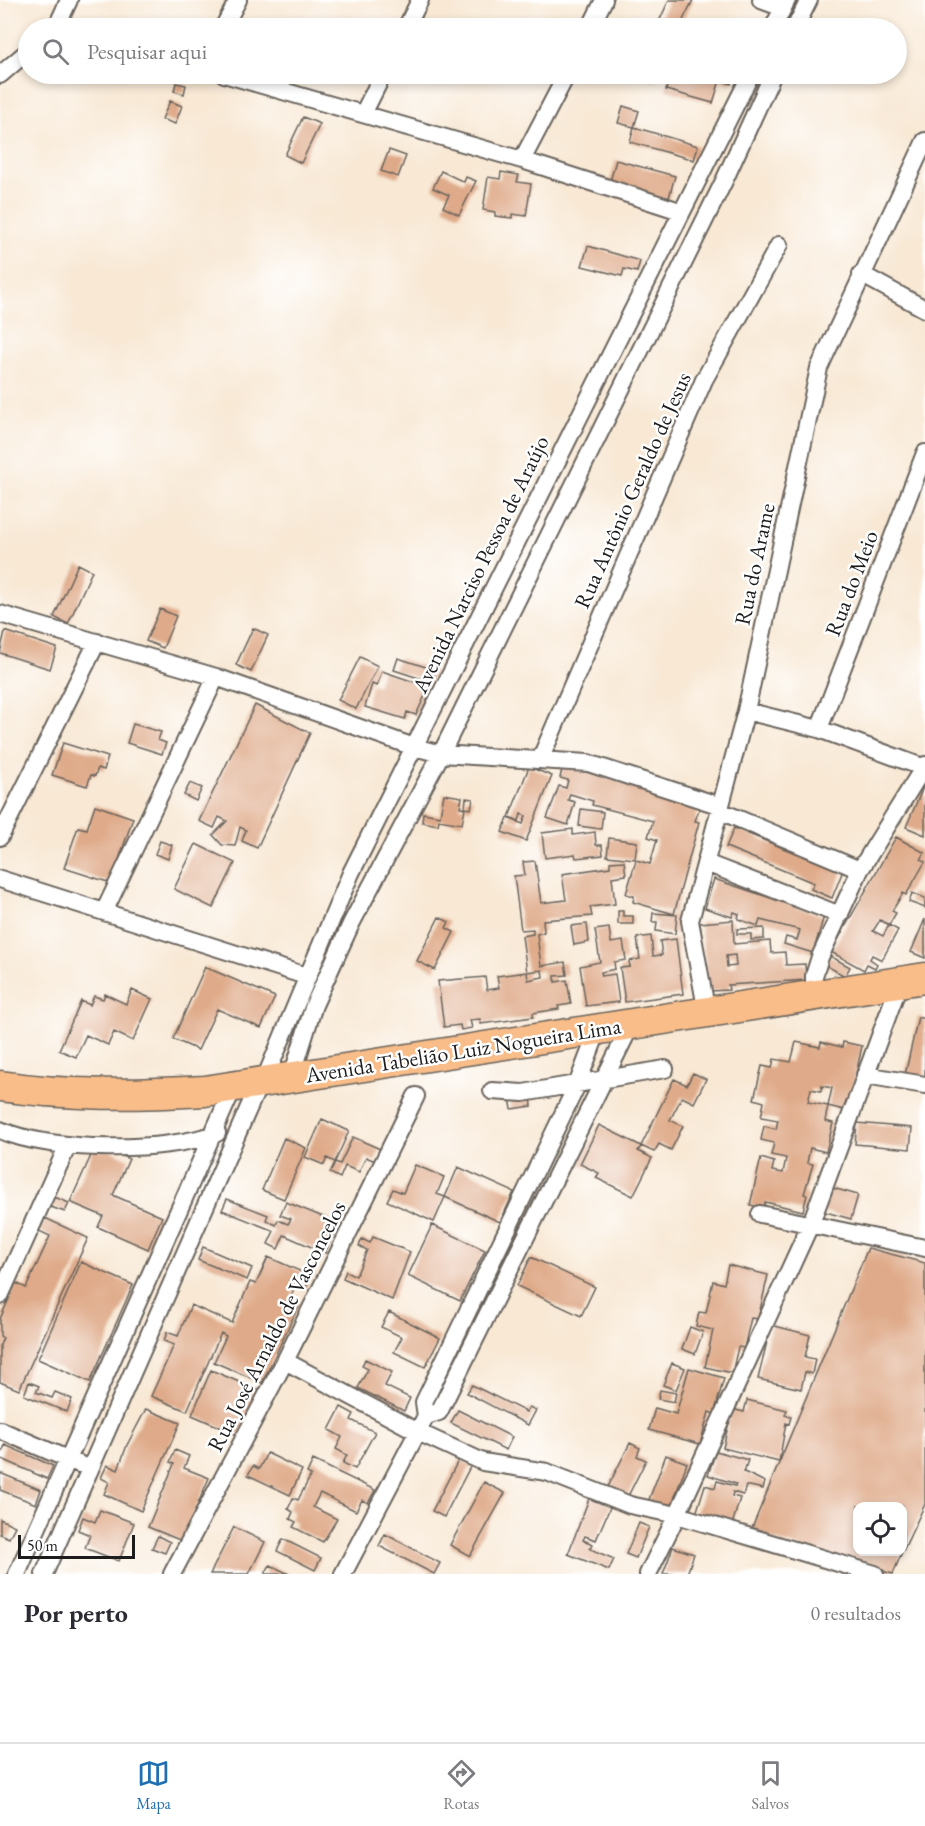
<!DOCTYPE html>
<html lang="pt">
<meta charset="utf-8">
<style>
:root{--surface:#fff;--page:#f2f2f3;--text:#2b2b33;--muted:#7c7c81;--line:#e1e1e2;--accent:#1f6fb2}
body{margin:0;font-family:"EB Garamond",serif;background:var(--page);color:var(--text)}
.controls{position:absolute;right:18px;bottom:18px;display:grid;overflow:hidden;border-radius:12px;box-shadow:0 3px 9px #0003}
.controls button{width:54px;height:54px;display:grid;place-items:center;padding:0;border:0;border-bottom:2px solid var(--line);background:var(--surface);color:var(--text);font:30px sans-serif}
.scale{position:absolute;left:18px;bottom:15px;width:117px;box-sizing:border-box;padding-left:6px;border:3px solid #1c1c1c;border-top:0;font-size:16px;line-height:21px;white-space:nowrap;color:#1c1c1c;-webkit-text-stroke:4px #fff;paint-order:stroke}
.list{margin:0;padding:0;list-style:none}
h2{display:flex;justify-content:space-between;align-items:center;height:78px;margin:0;padding:0 24px;font-size:26px}
h2 small{font-size:20px;font-weight:400;color:var(--muted)}
.icon{flex:none;width:33px;height:33px;fill:none;stroke:currentColor;stroke-width:2;stroke-linecap:round;stroke-linejoin:round}
.map{position:relative;flex:none;width:925px;height:1574px;overflow:hidden}
.search{position:absolute;background:var(--surface);box-shadow:0 3px 9px #0003;left:18px;right:18px;top:18px;height:66px;display:flex;align-items:center;gap:15px;box-sizing:border-box;padding:0 21px;border-radius:33px;color:var(--muted);font-size:22px}
.sheet{height:168px;background:var(--surface)}
nav{display:flex;justify-content:space-around;align-items:center;box-sizing:border-box;height:84px;border-top:2px solid var(--line);background:var(--surface);font-size:16px;color:var(--muted)}
nav a{display:grid;justify-items:center;gap:3px}
nav .on{color:var(--accent)}
.map>svg:first-child{display:block}
</style>
<div class="map">
<svg width="925" height="1574" viewBox="0 0 925 1574">
<rect width="100%" height="100%" fill="#fff"/>
<filter id="ink" filterUnits="userSpaceOnUse"><feTurbulence type="fractalNoise" baseFrequency=".0167" numOctaves="2"/><feDisplacementMap in="SourceGraphic" scale="12" xChannelSelector="R" yChannelSelector="G"/><feConvolveMatrix kernelMatrix="1 2 1 2 8 2 1 2 1" color-interpolation-filters="sRGB"/></filter>
<filter id="wash" filterUnits="userSpaceOnUse"><feTurbulence type="fractalNoise" baseFrequency=".008" numOctaves="4" result="noise"/><feDisplacementMap in="SourceGraphic" scale="24" xChannelSelector="R" yChannelSelector="G"/><feGaussianBlur stdDeviation="1.35" result="paint"/><feColorMatrix in="noise" values="0 0 0 0 0 0 0 0 0 0 0 0 0 0 0 0 0 1.4 0 .05"/><feComposite in="paint" operator="in"/></filter>
<g filter="url(#wash)">
<rect width="100%" height="100%" fill="#f8e8d4"/>
<g id="blocks">
<!-- building -->
<path fill="#dfaa89" fill-rule="evenodd" d="M669 0H693L679 28H656Z
M630 74H657L655 81Z
M670 74H734L731 84 720 80 713 103 666 90Z
M176 83 186 85 184 94 174 91Z
M170 101 182 106 175 124 162 119Z
M623 106 639 111 634 127 618 123Z
M303 117 320 124 301 163 285 155Z
M634 127 698 146 694 160 630 142Z
M389 150 406 156 398 177 381 171Z
M616 160 675 176 668 201 609 185Z
M441 171 464 182 466 177 476 181 459 215 443 207 449 195 433 188Z
M501 172 519 175 517 182 531 184 526 216 512 214V218L495 216V212L483 210 488 177 500 179Z
M588 246 640 261 637 272 624 269 622 276 582 266Z
M78 564 92 571 68 624 54 617Z
M160 609 176 616 163 648 146 641Z
M253 628 268 635 251 672 236 665Z
M5 631 57 648 50 669 0 653Z
M360 657 378 666 356 709 338 700Z
M398 658 435 670 431 682 394 670Z
M382 671 429 687 416 715 407 712 405 719 365 707 372 684 377 686Z
M255 705 310 733 257 848 242 841 246 830 240 827 235 846 222 845 213 835 227 821 219 817 214 828 199 821Z
M133 724 161 732 158 740 166 743 162 754 127 743Z
M63 743 108 757 104 770 98 768 95 776 91 775 87 786 52 775Z
M563 765 700 806 695 821 699 822 674 914 633 902 634 896 626 894 636 860 650 864 657 840 648 837 653 821 592 805 593 801 570 794 568 800 575 802 568 825 547 818 559 786 566 788 568 780 560 778Z
M529 767 552 776 526 841 502 832 508 818 523 824 526 816 521 814 519 821 509 817Z
M190 783 202 788 196 801 184 795Z
M925 783V835L906 827Z
M444 794 462 797 460 807 465 808 466 798 473 799 471 809 465 808 462 824 439 820 438 825 422 822 423 813 440 816Z
M95 805 133 818 111 883 64 868 78 827 87 829Z
M581 809 603 812 601 829 579 826Z
M734 828 795 853 796 849 804 853 803 856 828 866 830 862 844 868 832 898 811 889 814 883 726 847Z
M573 829V835L595 832 596 845H602L603 855 576 858 575 854 545 858 542 833Z
M896 837 925 853 921 859 925 862 906 895 903 893 892 911 896 913 889 925 880 920 873 931 883 936 889 925 898 930 882 960 872 955 870 959 877 964 875 968 867 964 864 970 831 952Z
M609 838 637 842 635 859 607 856Z
M160 841 172 845 168 859 155 854Z
M196 844 235 863 213 908 174 889Z
M535 861 541 903 566 900 562 874 610 867V862L624 861 626 875 612 877 615 904 590 907 592 916 543 920 544 932 537 934 541 966 565 962 567 975 555 976V982L567 980 571 1004 558 1006 559 1009 533 1013V1017L481 1024 480 1019 470 1020 472 1028 461 1030 460 1025 444 1027 438 981 485 977 487 990 499 988 497 976 527 972 522 936 533 934V929L521 930 514 876 525 875 523 862ZM542 970 543 977 528 980 527 972Z
M714 879 824 916 813 953 784 944 786 937 797 940 800 930 760 920 758 926 738 919 739 914 734 912 732 917 705 908Z
M912 893 925 898V908L909 902Z
M618 911H623V916H633V924H618Z
M653 913 677 915 675 934 656 931 657 922H652Z
M439 917 449 922 446 928 454 932 435 970 417 961Z
M925 919V958L911 952Z
M733 920 734 944 770 941 771 953 785 952 786 965 805 964 806 980 728 985 729 990 709 991 700 923ZM735 955 736 966 727 967 726 956Z
M587 924 589 942 574 945 571 926Z
M609 928 611 943 623 941 626 960 614 962 615 969 601 972 602 976 615 974 619 1002 586 1006 580 966 600 962 595 930Z
M764 928V939L751 940V934H737V929Z
M651 936 653 956 662 955 660 941 676 939 683 994 625 1002 620 968 630 967 629 961 640 959 637 938Z
M830 956 850 967 845 976 825 965Z
M205 967 275 997 261 1028 217 1009 198 1050 173 1039Z
M132 990 152 999 133 1041 114 1032 108 1045 86 1035 76 1057 59 1050 81 1001 90 1005 94 996 103 999 105 994 126 1004Z
M918 1017 925 1019V1080L905 1075Z
M796 1042 820 1047 821 1042 842 1047 843 1042 862 1046 848 1111 828 1106 832 1088 822 1086 821 1091 811 1089 808 1102 828 1106 825 1121 833 1123 826 1152 810 1148 807 1163 813 1164 804 1194 807 1195 803 1211 765 1202 764 1208 750 1205 761 1158 774 1162 772 1171 783 1173 786 1158 771 1155 774 1143 761 1140 764 1126 776 1129 778 1120 761 1117 764 1102 754 1099 762 1066 772 1068 774 1059 791 1062Z
M693 1073 706 1079 694 1103 682 1097 670 1120 683 1126 671 1150 659 1144 654 1152 641 1146 638 1151 652 1158 633 1196 596 1178 599 1173 580 1164 599 1125 641 1146 674 1079 687 1085Z
M531 1097 532 1106 512 1109 510 1099Z
M322 1119 349 1131 335 1162 340 1164 353 1137 380 1149 375 1161 366 1157 359 1172 345 1166 340 1178 330 1173 335 1162 327 1158 324 1165 305 1157Z
M857 1123 912 1128 910 1149 855 1144Z
M284 1138 306 1148 284 1199 262 1190Z
M94 1149 110 1150 129 1159 113 1195 162 1217 148 1249 98 1227 103 1216 70 1202Z
M415 1165 444 1177 437 1194 445 1197 434 1222 387 1201 393 1189 403 1193Z
M458 1167 514 1192 500 1222 445 1197Z
M829 1187 858 1195 851 1219 822 1211Z
M52 1196 69 1203 65 1212 48 1206Z
M227 1199 268 1215 266 1220 276 1225 278 1220 288 1224 291 1219 280 1215 286 1202 338 1223 325 1253 284 1235 278 1249 268 1244 274 1231 222 1210Z
M45 1218 88 1238 19 1390 0 1382V1345L3 1338 0 1336V1319L16 1283 26 1288 50 1236 39 1231Z
M432 1225 485 1250 460 1301 408 1276Z
M373 1237 410 1252 392 1300 343 1278 346 1271 356 1276 367 1250 359 1246 362 1239 370 1243Z
M203 1247 252 1268 247 1280 198 1260Z
M868 1248 925 1263V1504L903 1551V1506H858V1552H902L893 1574 750 1533Z
M268 1257 302 1272 300 1276 309 1280 305 1290 295 1286 290 1299 300 1303 262 1383 214 1362 226 1336 221 1333 187 1411 151 1396 174 1345 164 1341 167 1332 178 1336 191 1305 232 1323 250 1282 256 1284Z
M531 1257 595 1287 581 1316 517 1286Z
M81 1262 133 1285 90 1382 38 1359Z
M728 1265 768 1275 758 1319 751 1318 744 1348 738 1347 732 1373 705 1367 713 1330 696 1326 699 1312 706 1313 713 1281 724 1284Z
M389 1312 440 1338 425 1367 394 1352 402 1337 381 1327Z
M771 1325 810 1335 805 1357 815 1359 812 1374 805 1372 801 1389 758 1379Z
M690 1327 703 1332 695 1354 682 1349Z
M365 1359 392 1372 385 1386 410 1398 404 1411 358 1388 368 1369 362 1366Z
M672 1363 685 1368 676 1390 663 1385Z
M689 1368 724 1378 714 1414 709 1412 700 1444 649 1430 655 1408 676 1414Z
M211 1370 260 1391 240 1436 192 1415Z
M29 1382 39 1386 36 1392 52 1398 55 1392 72 1399 67 1412 24 1395Z
M472 1385 526 1412 529 1407 536 1410 528 1425 467 1393Z
M660 1390 676 1393 674 1402 658 1399Z
M747 1400 787 1410 785 1415 791 1417 789 1424 786 1423 779 1462 723 1448 732 1409 744 1412Z
M341 1407 354 1414 351 1420 375 1432 355 1469 343 1463 347 1455 336 1449 342 1437 329 1430Z
M146 1409 180 1423 141 1511 104 1494 109 1482 101 1478 107 1465 118 1470 127 1445Z
M458 1410 512 1437 506 1450 451 1423Z
M630 1443 640 1448 637 1456 646 1460 627 1498 607 1489Z
M5 1445 53 1466 47 1479 0 1458Z
M175 1450 189 1456 184 1468 209 1478 182 1541 148 1527 174 1464 170 1462Z
M716 1451 748 1460 744 1472 765 1482 763 1489 750 1486H746L743 1495 733 1492 732 1496 740 1498 732 1525 696 1514 705 1485 715 1488 717 1481 735 1486 736 1484 708 1475Z
M267 1453 302 1470 290 1495 248 1475 253 1466 259 1469Z
M666 1455 687 1463 670 1510 648 1502Z
M459 1459 471 1465 444 1517 432 1511Z
M313 1460 375 1490 368 1503 362 1500 356 1511 320 1493 313 1507 337 1519 323 1542 293 1527 296 1522 290 1519 293 1512 288 1509 293 1498 298 1500 311 1475 307 1473Z
M0 1473 41 1490 36 1504 0 1490Z
M484 1482 505 1493 470 1556 450 1545Z
M590 1496 611 1505 596 1540 585 1536 583 1540 593 1544 590 1549 614 1559 609 1570 568 1554Z
M100 1510 134 1523 119 1561 85 1548 90 1535 78 1530 83 1517 95 1522Z
M0 1519 15 1526 9 1538 0 1534Z
M639 1523 649 1527 636 1558 626 1554Z
M234 1527 265 1542 249 1574H210Z
M385 1534 440 1563 434 1574 379 1546Z
M158 1536 170 1542 165 1553 152 1548Z
M283 1539 321 1558 315 1570 277 1551Z
M673 1547 694 1554 687 1574H663Z
M270 1565 289 1574H265Z"/>
</g>
</g>
<g filter="url(#ink)">
<use href="#blocks" fill-opacity="0" stroke="#69635c" stroke-width="1.5"/>
<g fill="none" stroke-linecap="round" stroke-linejoin="round">
<defs>
<path id="street" d="M761 0 783 8
M56 28 69 0
M223 28 238 0
M406 28 420 0
M590 28 604 0
M773 28 787 0
M795 28 809 0
M224 74 522 160 680 211
M0 75 28 51
M363 114 383 74
M522 160 567 74
M861 274 925 309
M0 614 216 677 414 747 441 754 588 763 721 806
M746 711 819 729 925 768
M819 729 925 453
M540 760 704 380 779 245
M720 811 860 870
M0 837 97 642
M706 863 840 915
M0 879 306 976
M104 912 216 677
M814 997V976L820 957 860 870 925 765
M707 1013 690 921 746 711 819 368 925 141
M865 1075 925 1085
M292 1076 314 1005 351 924 441 754 724 181 773 74
M264 1081 351 873 751 74
M492 1091 523 1093 665 1069
M0 1130C50 1152 167 1153 217 1133
M760 1214 925 1248
M0 1296 68 1145
M285 1361 418 1432 483 1462 547 1472 630 1505 677 1515 875 1574
M426 1416 439 1412 631 1025
M0 1430 79 1464
M17 1574 234 1086
M44 1574 260 1082
M172 1574 285 1361 416 1096
M343 1574 426 1416 424 1402 577 1085 598 1030
M648 1574 677 1515 811 1223 900 982"/>
<path id="highway" d="M0 1086C69 1096 135 1095 205 1091L925 978"/>
</defs>
<!-- street casing -->
<use href="#street" stroke="#69635c" stroke-width="20"/>
<!-- highway casing -->
<use href="#highway" stroke="#69635c" stroke-width="33"/>
<!-- street -->
<use href="#street" stroke="#fff" stroke-width="16"/>
<!-- highway -->
<use href="#highway" stroke="#f8bd89" stroke-width="30"/>
</g>
</g>
<g text-anchor="middle" stroke-width="5" stroke-linejoin="round" paint-order="stroke">
<!-- street labels -->
<g font-size="22" fill="#1c1c1c" stroke="#fff">
<text transform="translate(632 490) rotate(-66)" y="8">Rua Antônio Geraldo de Jesus</text>
<text transform="translate(480 564) rotate(-64)" y="8">Avenida Narciso Pessoa de Araújo</text>
<text transform="translate(754 564) rotate(-78)" y="8">Rua do Arame</text>
<text transform="translate(851 583) rotate(-69)" y="8">Rua do Meio</text>
<text transform="translate(463 1050) rotate(-9)" y="8">Avenida Tabelião Luiz Nogueira Lima</text>
<text transform="translate(276 1326) rotate(-63)" y="8">Rua José Arnaldo de Vasconcelos</text>
</g>
</g>
</svg>
<div class="controls">
<button><svg class="icon" aria-label="locate" viewBox="0 0 24 24"><circle cx="12" cy="12" r="6"/><path d="M12 2v4M12 18v4M2 12h4M18 12h4"/></svg></button>
</div>
<div class="scale">50 m</div>
<div class="search"><svg class="icon" aria-label="search" viewBox="0 0 24 24"><circle cx="10" cy="10" r="6"/><path d="M15 15l6 6"/></svg>Pesquisar aqui</div>
</div>
<section class="sheet">
<h2>Por perto<small>0 resultados</small></h2>
<ul class="list">
</ul>
</section>
<nav>
<a class="on"><svg class="icon" aria-label="map" viewBox="0 0 24 24"><path d="M3 6l6-2 6 2 6-2v14l-6 2-6-2-6 2zM9 4v14M15 6v14"/></svg>Mapa</a>
<a><svg class="icon" aria-label="directions" viewBox="0 0 24 24"><path d="M12 3l9 9-9 9-9-9zM9 14v-3h6M13 9l2 2-2 2"/></svg>Rotas</a>
<a><svg class="icon" aria-label="saved" viewBox="0 0 24 24"><path d="M7 4h10v16l-5-4-5 4z"/></svg>Salvos</a>
</nav>
